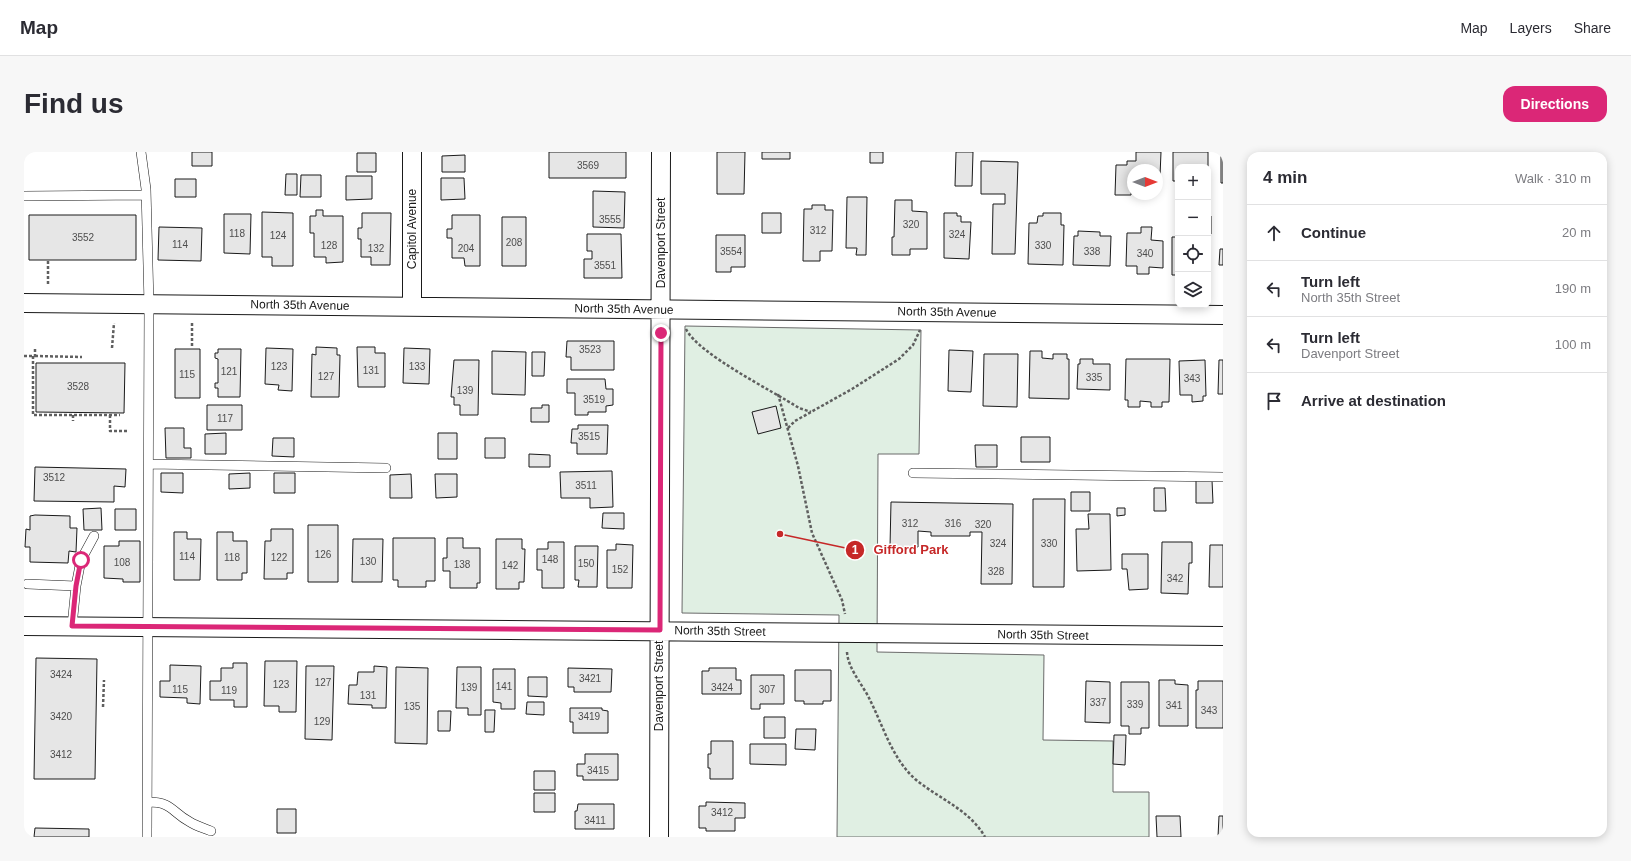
<!DOCTYPE html>
<meta charset="utf-8">
<style>
:root{--surface:#fff;--page:#f7f7f7;--text:#2b2b33;--muted:#7c7c81;--line:#e1e1e2;--accent:#db2777}
body{margin:0;font-family:Arial,sans-serif;background:var(--page);color:var(--text)}
.controls{position:absolute;right:12px;top:12px;display:grid;overflow:hidden;border-radius:8px;box-shadow:0 2px 10px #0003}
.controls button{width:36px;height:36px;display:grid;place-items:center;padding:0;border:0;border-bottom:1px solid var(--line);background:var(--surface);color:var(--text);font:20px sans-serif}
.compass{position:absolute;left:1103px;top:12px;width:36px;height:36px;border-radius:50%;background:var(--surface);box-shadow:0 2px 10px #0003;rotate:90deg}
.stop{position:absolute;width:12px;height:12px;margin:-9px;border:3px solid #db2777;border-radius:50%;background:#fff}
.stop.end{background:#db2777;border-color:#fff;box-shadow:0 1px 4px #0008}
.list{margin:0;padding:0;list-style:none}
h2{display:flex;justify-content:space-between;align-items:center;height:52px;margin:0;padding:0 16px;font-size:17px}
h2 small{font-size:13px;font-weight:400;color:var(--muted)}
.list li{display:grid;grid-template-columns:26px 1fr auto;gap:12px;align-items:center;box-sizing:border-box;height:56px;padding:0 16px;border-top:1px solid var(--line)}
.list b{display:block;font-size:15px;white-space:nowrap}
.list p{margin:0;font-size:13px;white-space:nowrap;color:var(--muted)}
.list em{font-size:13px;font-style:normal;color:var(--muted)}
.icon{flex:none;width:22px;height:22px;fill:none;stroke:currentColor;stroke-width:2;stroke-linecap:round;stroke-linejoin:round}
.map{position:relative;flex:none;width:1199px;height:685px;overflow:hidden;border-radius:12px}
header{display:flex;align-items:center;gap:24px;box-sizing:border-box;height:56px;padding:0 20px;background:var(--surface);border-bottom:1px solid var(--line)}
header strong{font-size:19px}
nav{display:flex;gap:22px;margin-inline-start:auto;font-size:14px}
.intro{display:flex;align-items:center;justify-content:space-between;box-sizing:border-box;height:96px;padding:0 24px}
h1{margin:0;font-size:28px}
.button{padding:10px 18px;border-radius:12px;background:var(--accent);color:#fff;font-size:14px;font-weight:700}
main{display:flex;gap:24px;padding:0 24px}
aside{flex:1;background:var(--surface);border-radius:12px;box-shadow:0 2px 10px #0003}
.map>svg:first-child{display:block}
</style>
<header>
<strong>Map</strong>
<nav><a>Map</a><a>Layers</a><a>Share</a></nav>
</header>
<div class="intro"><h1>Find us</h1><a class="button">Directions</a></div>
<main>
<div class="map">
<svg width="1199" height="685" viewBox="0 0 1199 685">
<rect width="100%" height="100%" fill="#fff"/>
<!-- green -->
<path fill="#e0efe3" stroke="#6a6a6a" d="M661 174 897 178 895 302H854L853 500 1020 503 1019 588 1089 589V640H1125V685H813L815 463 658 461Z"/>
<!-- building -->
<path fill="#e6e6e6" stroke="#1a1a1a" d="M168 0H188V14H168Z
M525 0H602V26H525Z
M693 0H721L720 42H693Z
M738 0H766V7H738Z
M846 0H859V11H846Z
M932 0H949L948 34H931Z
M1112 0H1137L1136 24 1133 23V18H1109L1107 43H1091L1092 13H1103V9H1112Z
M1149 0H1184V15H1154V29H1149Z
M1197 0H1199V31H1197Z
M333 1H352V20H333Z
M441 3V20H418V4Z
M957 9 994 10 991 102H968L969 52H981V42H957Z
M262 22H273V43H261Z
M277 23H297V45H276Z
M322 24H348V47L322 48Z
M417 26H440L441 47 417 48Z
M151 27H172V45H151Z
M569 39 601 40 600 76 569 75Z
M823 45H843L842 103H832L833 96H822Z
M871 48H888V59L903 60V97H886V103H868V85H870Z
M788 53H801V58H809L808 99H796V109H779L780 57H788Z
M292 58H299V64H319V110L302 111V105H290V81H286V64H292Z
M238 60 269 61V114H248V105H238Z
M338 61H367L366 113H347V105H337V87H334V76H338Z
M738 61H757V81H738Z
M920 61H933V64H937V70H947L945 107 920 106Z
M1019 61H1037V73H1040L1039 113 1004 112 1005 71H1013L1014 64H1019Z
M200 62H227L226 102 200 101Z
M5 63H112V108H5Z
M428 63H456V114H441L440 106H428V86H423V77H428Z
M1184 64H1187V82H1184Z
M478 65H502V114H478Z
M135 75 178 76 177 109 134 108Z
M1117 75H1128L1127 88 1139 89V116L1125 115V122H1113V114H1102L1103 81H1117Z
M1054 79 1076 80V84H1087L1086 114 1049 113 1050 84H1054Z
M563 82H597L598 126H560V107H568V99H563Z
M692 83H721V115H707V120H692Z
M1148 85H1154V123H1148Z
M1196 97H1199V113H1195Z
M543 189H590V218H547V205H542Z
M292 195 313 196V203H316L315 245H287L288 202 292 203Z
M333 195H351V201H361V235H334Z
M242 196 269 197 268 239 254 238 255 233 241 232Z
M380 196 406 197 405 232 379 231Z
M151 197H176V246H151Z
M194 197H217L216 245H194V236H191V231H194V207L191 206V201H194Z
M925 198 949 199 947 240 924 239Z
M468 199 502 200 501 243 468 242Z
M1006 199H1018V206L1029 207V202H1043V207H1045V247L1005 246Z
M508 200H521L520 224H508Z
M960 202H994L993 255 959 254Z
M1056 207H1069V212H1086V238L1053 237 1054 212H1056Z
M1102 207H1146L1145 250H1138V255H1127V250L1116 249V255H1104V248H1101Z
M430 208H455L454 263H436V253H430V245H427Z
M1181 208 1182 244H1179V249L1168 250V243H1156L1155 209Z
M1195 208H1199V242H1194Z
M12 211H101L100 261 12 260Z
M543 227H581L582 237H589V253L582 254V260H564V263H551V241H543Z
M183 253H218V278H183Z
M518 253H525V270H507V256H518Z
M752 254 757 276 734 282 728 260Z
M554 273H584L583 302H553V291H547L548 277H554Z
M141 276H160V296H167V306H142Z
M202 281V302H181V282Z
M414 281H433V307H414Z
M997 285H1026V310H997Z
M249 286H270V305L248 304Z
M461 286H481V306H461Z
M951 293H973V315H952Z
M505 302 526 303V315H505Z
M11 315 102 317 101 335 90 334V350L10 349Z
M588 319 589 355 566 356V346H537L536 320Z
M137 321H159V341L137 340Z
M226 321V336L205 337V322Z
M250 321H271V341H250Z
M387 322 388 346H366V323Z
M411 322H433V345L412 346Z
M1172 328H1188L1189 351H1172Z
M1130 336H1141L1142 359H1130Z
M1047 340H1066V359H1047Z
M1009 347H1041L1040 435H1009Z
M867 350 989 352 988 432H957L958 380H946V384H907V380L894 379V395H866Z
M77 356 78 378H60L59 357Z
M1093 356H1101V363L1093 364Z
M91 357H112V378H91Z
M579 361H600V377L578 376Z
M1064 362H1086L1087 418 1053 419 1052 377H1065Z
M11 363 46 364V376H53L52 400 45 399 44 411 6 410V395H1L2 377 6 378V364Z
M284 373H314V430H284Z
M247 377H269V421H263V427H240L241 389H247Z
M150 380H163V387H177L176 428H150Z
M193 380H209V389H223V421H218V428H193Z
M369 386H411V429H402V435H374V428H369Z
M423 386H439V396H456V431H453V436H426V419H419V406H423Z
M329 387H359L358 430H328Z
M472 387H498V397H501L500 430H495V437H472Z
M95 389H116V430H99V427L80 426V394H95Z
M524 390H540V436H518V418H513V397H524Z
M1138 390H1168V411H1165L1164 442 1137 441Z
M592 392 609 393 608 436H583V398H592Z
M1186 393H1199V435H1185Z
M551 394H574L573 435H554L555 428H551Z
M1098 402H1124V437L1105 438 1103 417H1098Z
M12 506 73 507 71 627H10Z
M241 509H273L272 560H255V554H240Z
M209 511H223V555H210V548H186V529H197V516H209Z
M146 513 177 514 176 552 163 551V546L136 545V529H146Z
M282 514H310L308 588 281 587Z
M350 514 363 515 362 556H348V553L324 552 325 533H333L334 520H350Z
M372 515 404 516 403 592 371 591Z
M433 515H457V563H444V556H432Z
M544 516 588 517 587 540H550V535H544Z
M685 516H712V528H717V542H678V519H685Z
M469 517H491V557H477V551L469 550Z
M771 518H807V549H799V552H780V549H771Z
M727 523H760V552H736V557H727Z
M504 525H523V545L504 544Z
M1135 528H1151V532L1164 533V574H1135Z
M1062 529 1086 530V571L1061 570Z
M1174 529H1199V576H1172V538H1174Z
M1097 530H1125V576H1117V582H1105V574H1097Z
M503 550H520V563L502 562Z
M546 556H578V558L584 559V581H549V570H546Z
M461 558H471L470 580H461Z
M414 559H427L426 579H414Z
M740 565H761V586H740Z
M772 577H792L791 598 771 597Z
M1090 583H1102L1101 613 1089 612Z
M687 589H709V627H686V616H684V602H687Z
M726 592H762V613L726 612Z
M561 602H594V628H559V624H553V612H561Z
M510 619H531V638H510Z
M510 641H531V660H510Z
M682 650 721 651V666H711V679H682V676H675V654H682Z
M554 652H590V677H551V659H553Z
M253 657H272V681H253Z
M1132 664H1156L1157 685H1133Z
M1195 664H1199V685H1194Z
M11 676 65 677V685H10Z"/>
<g fill="none" stroke-linecap="round" stroke-linejoin="round">
<defs>
<path id="service" d="M117 0 122 37 125 152 123 685
M0 44 122 43
M125 312 362 316
M889 321 1199 325
M3 432 52 434
M48 474 52 434 57 408 70 384
M124 650C149 650 147 660 166 670 172 674 180 676 187 679"/>
<path id="minor" d="M388 0V154
M0 151 1199 163
M0 474 1199 484
M635 685 637 0"/>
</defs>
<!-- service casing -->
<use href="#service" stroke="#1a1a1a" stroke-width="10"/>
<!-- minor casing -->
<use href="#minor" stroke="#1a1a1a" stroke-width="20"/>
<!-- path -->
<path stroke="#5f5f5f" stroke-width="2.5" stroke-dasharray="3 2" stroke-linecap="butt" d="M24 109V133
M662 177C674 202 749 239 775 256L787 260
M168 194V171
M88 196 90 171
M0 204H11V195
M9 204V263H96
M11 204 58 205
M754 242 774 314 788 381 818 448 821 462
M49 263V269
M86 263V279H104
M764 276 771 269 828 237 875 207 889 193 896 178
M823 500C824 517 839 533 846 548 860 576 868 606 891 627 915 647 945 657 961 685
M79 555 80 528"/>
<!-- service -->
<use href="#service" stroke="#fff" stroke-width="9"/>
<!-- minor -->
<use href="#minor" stroke="#fff" stroke-width="18"/>
</g>
<g fill="none" stroke-linecap="round" stroke-linejoin="round">
<!-- route -->
<path stroke="#db2777" stroke-width="5" d="M57 408 52 434 48 474 636 478 637 181"/>
</g>
<g text-anchor="middle" stroke-width="3" stroke-linejoin="round" paint-order="stroke">
<!-- number labels -->
<g font-size="10" fill="#4d4d4d">
<text x="564" y="17">3569</text>
<text x="586" y="71">3555</text>
<text x="887" y="76">320</text>
<text x="794" y="82">312</text>
<text x="213" y="85">118</text>
<text x="933" y="86">324</text>
<text x="254" y="87">124</text>
<text x="59" y="89">3552</text>
<text x="490" y="94">208</text>
<text x="156" y="96">114</text>
<text x="305" y="97">128</text>
<text x="1019" y="97">330</text>
<text x="352" y="100">132</text>
<text x="442" y="100">204</text>
<text x="707" y="103">3554</text>
<text x="1068" y="103">338</text>
<text x="1121" y="105">340</text>
<text x="581" y="117">3551</text>
<text x="566" y="201">3523</text>
<text x="255" y="218">123</text>
<text x="393" y="218">133</text>
<text x="347" y="222">131</text>
<text x="205" y="223">121</text>
<text x="163" y="226">115</text>
<text x="302" y="228">127</text>
<text x="1070" y="229">335</text>
<text x="1168" y="230">343</text>
<text x="54" y="238">3528</text>
<text x="441" y="242">139</text>
<text x="570" y="251">3519</text>
<text x="201" y="270">117</text>
<text x="565" y="288">3515</text>
<text x="30" y="329">3512</text>
<text x="562" y="337">3511</text>
<text x="886" y="375">312</text>
<text x="929" y="375">316</text>
<text x="959" y="376">320</text>
<text x="974" y="395">324</text>
<text x="1025" y="395">330</text>
<text x="299" y="406">126</text>
<text x="163" y="408">114</text>
<text x="208" y="409">118</text>
<text x="255" y="409">122</text>
<text x="526" y="411">148</text>
<text x="344" y="413">130</text>
<text x="98" y="414">108</text>
<text x="562" y="415">150</text>
<text x="438" y="416">138</text>
<text x="486" y="417">142</text>
<text x="596" y="421">152</text>
<text x="972" y="423">328</text>
<text x="1151" y="430">342</text>
<text x="37" y="526">3424</text>
<text x="566" y="530">3421</text>
<text x="299" y="534">127</text>
<text x="257" y="536">123</text>
<text x="480" y="538">141</text>
<text x="445" y="539">139</text>
<text x="698" y="539">3424</text>
<text x="156" y="541">115</text>
<text x="743" y="541">307</text>
<text x="205" y="542">119</text>
<text x="344" y="547">131</text>
<text x="1074" y="554">337</text>
<text x="1111" y="556">339</text>
<text x="1150" y="557">341</text>
<text x="388" y="558">135</text>
<text x="1185" y="562">343</text>
<text x="37" y="568">3420</text>
<text x="565" y="568">3419</text>
<text x="298" y="573">129</text>
<text x="37" y="606">3412</text>
<text x="574" y="622">3415</text>
<text x="698" y="664">3412</text>
<text x="571" y="672">3411</text>
</g>
<!-- street labels -->
<g font-size="12" fill="#1a1a1a" stroke="#fff">
<text transform="translate(388 77) rotate(-90)" y="4">Capitol Avenue</text>
<text transform="translate(637 91) rotate(-90)" y="4">Davenport Street</text>
<text transform="translate(276 153) rotate(1)" y="4">North 35th Avenue</text>
<text transform="translate(600 157) rotate(1)" y="4">North 35th Avenue</text>
<text transform="translate(923 160) rotate(1)" y="4">North 35th Avenue</text>
<text transform="translate(696 479) rotate(1)" y="4">North 35th Street</text>
<text transform="translate(1019 483) rotate(1)" y="4">North 35th Street</text>
<text transform="translate(635 534) rotate(-90)" y="4">Davenport Street</text>
</g>
</g>
<!-- callouts -->
<path fill="none" stroke="#c62828" stroke-width="1.5" d="M756 382L831 398"/>
<g fill="#c62828" stroke="#fff" stroke-width="1.5">
<circle cx="756" cy="382" r="4"/>
<circle cx="831" cy="398" r="10"/>
</g>
<g font-size="12" text-anchor="middle" font-weight="bold" fill="#fff">
<text x="831" y="402">1</text>
</g>
<g font-size="13" text-anchor="middle" font-weight="bold" fill="#c62828" stroke="#fff" stroke-width="3" stroke-linejoin="round" paint-order="stroke">
<text x="887" y="402">Gifford Park</text>
</g>
</svg>
<div class="controls">
<button>+</button>
<button>−</button>
<button><svg class="icon" aria-label="locate" viewBox="0 0 24 24"><circle cx="12" cy="12" r="6"/><path d="M12 2v4M12 18v4M2 12h4M18 12h4"/></svg></button>
<button><svg class="icon" aria-label="layers" viewBox="0 0 24 24"><path d="M12 4l9 5-9 5-9-5zM3 14l9 5 9-5"/></svg></button>
</div>
<svg class="compass" viewBox="-18 -18 36 36"><path d="M0-13l5 13h-10z" fill="#e53935"/><path d="M0 13l5-13h-10z" fill="#7c7c81"/></svg>
<div class="stop" style="left:57px;top:408px"></div>
<div class="stop end" style="left:637px;top:181px"></div>
</div>
<aside>
<h2>4 min<small>Walk · 310 m</small></h2>
<ul class="list">
<li><svg class="icon" aria-label="ahead" viewBox="0 0 24 24"><path d="M12 20V5M6 11l6-6 6 6"/></svg><div><b>Continue</b></div><em>20 m</em></li>
<li><svg class="icon" aria-label="left" viewBox="0 0 24 24"><path d="M17 20v-9H6M10 6l-5 5 5 5"/></svg><div><b>Turn left</b><p>North 35th Street</p></div><em>190 m</em></li>
<li><svg class="icon" aria-label="left" viewBox="0 0 24 24"><path d="M17 20v-9H6M10 6l-5 5 5 5"/></svg><div><b>Turn left</b><p>Davenport Street</p></div><em>100 m</em></li>
<li><svg class="icon" aria-label="arrive" viewBox="0 0 24 24"><path d="M6 21V4h12l-3 4 3 4H6"/></svg><div><b>Arrive at destination</b></div></li>
</ul>
</aside>
</main>
